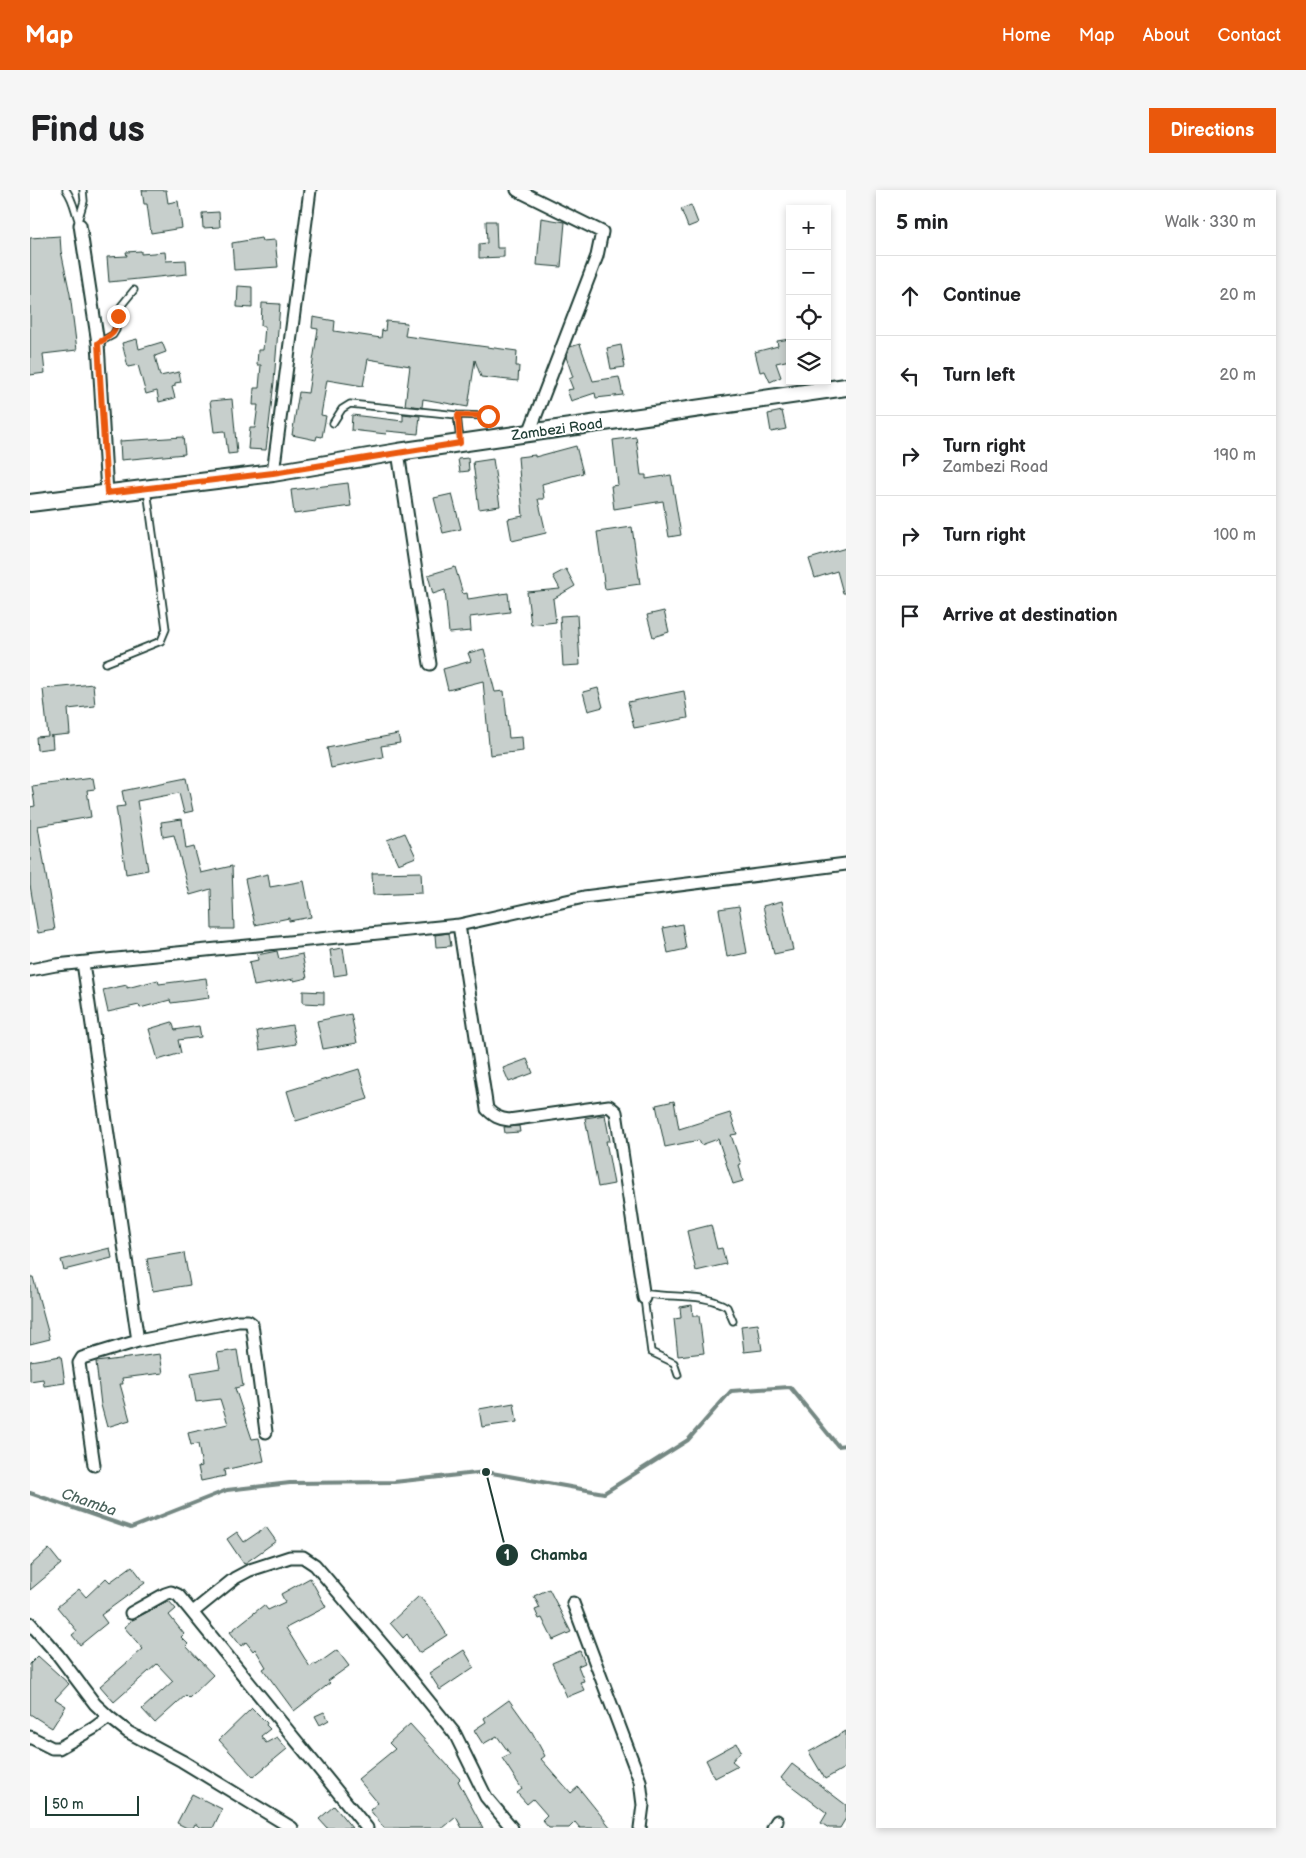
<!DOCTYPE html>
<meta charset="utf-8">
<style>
:root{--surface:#fff;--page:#f6f6f6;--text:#202124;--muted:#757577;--line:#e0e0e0;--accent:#ea580c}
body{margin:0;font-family:"Balsamiq Sans",sans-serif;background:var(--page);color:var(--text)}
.controls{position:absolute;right:15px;top:15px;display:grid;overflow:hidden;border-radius:0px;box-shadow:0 2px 8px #0003}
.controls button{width:45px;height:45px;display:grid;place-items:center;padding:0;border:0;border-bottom:1px solid var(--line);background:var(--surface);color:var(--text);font:25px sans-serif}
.scale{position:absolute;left:15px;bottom:12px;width:94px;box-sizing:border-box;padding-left:5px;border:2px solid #1f3d34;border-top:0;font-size:14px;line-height:18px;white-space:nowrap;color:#1f3d34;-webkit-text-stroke:4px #fff;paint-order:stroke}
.stop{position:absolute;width:15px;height:15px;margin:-11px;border:4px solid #ea580c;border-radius:50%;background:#fff}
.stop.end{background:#ea580c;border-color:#fff;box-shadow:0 1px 5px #0008}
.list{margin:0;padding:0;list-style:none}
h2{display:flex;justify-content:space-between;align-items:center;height:65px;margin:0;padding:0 20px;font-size:21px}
h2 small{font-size:16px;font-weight:400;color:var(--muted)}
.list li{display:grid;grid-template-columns:32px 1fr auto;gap:15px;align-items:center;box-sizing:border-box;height:80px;padding:0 20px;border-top:1px solid var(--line)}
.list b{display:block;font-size:19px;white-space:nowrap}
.list p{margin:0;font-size:16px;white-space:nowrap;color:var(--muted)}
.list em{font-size:16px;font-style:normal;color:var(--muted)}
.icon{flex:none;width:28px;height:28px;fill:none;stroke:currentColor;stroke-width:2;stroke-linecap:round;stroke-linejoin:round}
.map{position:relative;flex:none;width:816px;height:1638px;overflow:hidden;border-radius:0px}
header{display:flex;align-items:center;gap:30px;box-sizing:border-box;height:70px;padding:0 25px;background:var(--accent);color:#fff}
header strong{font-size:24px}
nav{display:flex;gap:28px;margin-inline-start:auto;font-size:18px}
.intro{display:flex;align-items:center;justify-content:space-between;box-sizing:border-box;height:120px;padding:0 30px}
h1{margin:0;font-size:35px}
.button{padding:12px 22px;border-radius:0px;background:var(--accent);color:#fff;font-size:18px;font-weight:700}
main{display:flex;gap:30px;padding:0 30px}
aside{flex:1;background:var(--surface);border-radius:0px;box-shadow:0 2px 8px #0003}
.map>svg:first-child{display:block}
</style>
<header>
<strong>Map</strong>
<nav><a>Home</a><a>Map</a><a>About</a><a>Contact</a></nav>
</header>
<div class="intro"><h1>Find us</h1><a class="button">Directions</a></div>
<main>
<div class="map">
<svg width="816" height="1638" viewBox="0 0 816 1638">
<rect width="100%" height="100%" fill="#fff"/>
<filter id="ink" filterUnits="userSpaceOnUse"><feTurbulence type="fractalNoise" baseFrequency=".02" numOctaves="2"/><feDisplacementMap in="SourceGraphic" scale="10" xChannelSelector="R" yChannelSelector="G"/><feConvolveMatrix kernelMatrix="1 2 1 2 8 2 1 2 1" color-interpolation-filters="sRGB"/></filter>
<g filter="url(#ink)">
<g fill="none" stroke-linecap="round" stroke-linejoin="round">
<!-- stream -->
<path stroke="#758883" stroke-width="4" d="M0 1303 101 1338 197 1300 260 1293 364 1292 456 1282 574 1303 658 1250 701 1201 760 1197 808 1256 816 1255"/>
</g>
<!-- building -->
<path fill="#c7cfcc" stroke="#1f3d34" d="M112 0H136L138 13 148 11 152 38 121 43 117 14H114Z
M661 15 668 33 658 37 651 19Z
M189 22 190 37 173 38 172 23Z
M511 28 535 32 531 77 507 75Z
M456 31H466L467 58H474V67L449 68V54L457 53Z
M30 46 31 61 40 104 47 160 13 164 15 183 0 185V48Z
M231 48 232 51 245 50 248 77 204 80 202 53Z
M111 61V64L135 62 136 71 156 70 157 84 79 92 77 67 97 66 96 62Z
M208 96 222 97V118L207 117Z
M232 113 250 114 244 192 236 260 218 259 220 238H225L228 215H223L224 198H229L231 175H227L228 160H233L235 136H231Z
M283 127 305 131 304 141 351 148 352 140 355 141 356 131 377 133 375 146 487 161 486 176H489L488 191 451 187 445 170 438 217 393 209 392 217 375 215 380 176 338 169 333 196 297 190 291 225 296 226 292 247 287 246 286 250 262 245 269 202 278 203 288 139 282 138Z
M107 149 109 159 132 152 136 162 125 166 130 186 149 182 151 192 145 193V196L142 197 145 208 129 212 127 201 116 204 108 175 98 177 92 153Z
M760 149V170L746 173 751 187 740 192 735 181 730 182 725 162 748 156 747 151Z
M550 154 563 191 589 187 593 205 566 208 565 203 541 211 537 200 543 199 539 189 543 187 536 167 540 157Z
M591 155 595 177 581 179 577 158Z
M202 209 207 263 198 264 195 241 184 242 180 211Z
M752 221 756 239 741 242 738 224Z
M373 224 390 226 388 244 357 241 356 244 321 240 322 225 373 231Z
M153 247 155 264 91 270 90 251Z
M606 247 611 285H616V289L641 285 651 345 639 347 633 311 584 319 581 296 588 295 583 250Z
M546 256 553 283 512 294 514 309H508L516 343 482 351 478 329 493 326 488 267 505 265V267Z
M438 268 439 281 430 282 428 269Z
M463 269 470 316 449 319 443 272Z
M318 293 321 316 264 324 261 300Z
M422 304 431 339 413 343 404 308Z
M602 337 610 394 575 399 567 342Z
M816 358V403H813L807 381 785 388 779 369Z
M425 377 433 404 437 403 438 409 478 403 480 422 440 427 441 441 419 443 415 400 403 404 398 385Z
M536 379 545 396 523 409 526 432 501 435 497 402 530 399 523 386Z
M634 421 639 442 623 447 617 425Z
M547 425 550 475 533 476 530 426Z
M454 459 465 502 474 501 479 548 492 547 493 561 460 565 453 491 418 500 413 479 441 471 438 463Z
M63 494 65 516 38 519 40 544 20 546H22L23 558 7 560 6 547 18 546 13 499Z
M568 498 573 517 558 521 553 502Z
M654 501 658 528 604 538 598 512Z
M368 544 370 553 351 556 353 567 301 578 297 558Z
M63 588 65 599 57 600 61 627 8 636 25 740 8 743 0 695V617L5 616 2 596Z
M156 588 163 621 154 623 149 603 107 611 118 680 96 684 86 617 95 616 92 601Z
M152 629 156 659 164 657 171 683 202 676 204 739H182L181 699 160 705 144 645 133 647 131 632Z
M375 643 386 667 368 674 357 650Z
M391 682 392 703 343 705 342 683Z
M238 684 240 697 274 691 281 727 259 731V728L225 735 215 689Z
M752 711 763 760 744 764 733 716Z
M709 716 717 763 697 767 689 719Z
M652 734 656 759 638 763 633 738Z
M419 743 421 756 406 757 405 745Z
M313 758 317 784 304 786 300 760Z
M247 761 249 769 272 764 277 788 264 791V789L224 796 219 772 228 770 227 765Z
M176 788 179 808 141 813 140 810 110 818 109 815 78 822 73 800 97 795V798L128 790 129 794Z
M273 801 294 802V814L273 813Z
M321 824 327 853 293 859 287 831Z
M142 832 145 840 169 836 171 847 148 850 151 863 128 870 119 839Z
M262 835 266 854 230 860 227 841Z
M497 869 503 883 479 892 473 878Z
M329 879 338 909 266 931 257 901Z
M644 911 649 939 700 923 707 944 701 945 711 974 709 975 713 991 703 994 688 949 671 955 669 950 635 957 626 915Z
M575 925 580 951H576L584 994 568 997 555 928Z
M489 936 490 942 475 943 474 937Z
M681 1035 687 1059 692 1058 696 1074 666 1081 657 1041Z
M80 1058 82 1068 34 1080 31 1070Z
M154 1063 160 1095 123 1101 117 1069Z
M0 1087H3L20 1149 0 1154Z
M662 1115 663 1126H669L674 1163 648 1166 644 1129 651 1128 650 1117Z
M728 1134 732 1160 714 1162 711 1136Z
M207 1160 213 1196 205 1198 222 1249 229 1248 234 1271 194 1280 195 1286 171 1291 168 1277 172 1276 168 1254 161 1255 158 1243 198 1234 190 1209 166 1212 161 1183 190 1178 187 1163Z
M130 1164 133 1183 92 1188 93 1194H90L100 1230 77 1237 71 1215 66 1172Z
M31 1166 35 1193 14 1196 13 1189 0 1191V1171Z
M484 1213 487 1232 452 1237 449 1219Z
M236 1337 246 1351 214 1374 197 1349 207 1342 214 1352Z
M19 1359 31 1374 0 1400V1376Z
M102 1376 115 1393 71 1425 77 1433 50 1455 42 1445 47 1441 27 1417 49 1399 56 1407 76 1388 80 1392Z
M280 1388 296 1417 256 1438 280 1477 285 1473 286 1475 307 1460 319 1476 298 1491 300 1493 264 1521 233 1479 236 1477 225 1459 223 1461 216 1452 211 1456 200 1442 234 1415 238 1420 255 1412 251 1404Z
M519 1399 541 1442 523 1450 512 1428 509 1429 505 1420 510 1418 504 1406Z
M389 1406 402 1421 417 1445 389 1463 377 1444 373 1448 360 1433Z
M139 1411 146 1419 139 1425 154 1444 151 1447 158 1454 156 1456 183 1485 159 1508 156 1505 125 1533 112 1519 143 1491 127 1474 84 1512 70 1496 113 1459 94 1437 102 1430Z
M434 1460 444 1477 410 1500 399 1483Z
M550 1461 555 1473 548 1476 554 1491 550 1492 554 1500 537 1507 522 1473Z
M8 1466 39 1494 25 1509 36 1516 22 1538 0 1524V1474Z
M479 1510 502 1542 515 1566 511 1569 541 1603 548 1597 581 1638H550L545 1632 539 1638H519L512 1630 517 1625 503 1609 497 1614 487 1603 492 1599 472 1568 480 1564 467 1546 453 1554 444 1540 456 1532 454 1528Z
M222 1518 237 1533 236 1535 240 1539 231 1546 236 1553 247 1547 257 1559 223 1587 189 1550Z
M294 1522 299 1530 290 1535 285 1526Z
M380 1534 430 1589 428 1591 453 1638H432L426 1627 413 1638H354L340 1620 348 1613 328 1589 365 1559 359 1553Z
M816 1541V1577L795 1589 779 1562Z
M707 1553 711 1561 702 1571 708 1576 685 1588 676 1570Z
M762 1574 816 1615V1628L810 1638H799L791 1633 797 1623 751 1588Z
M162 1604 192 1619 183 1638H172L165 1634 163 1638H157L147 1633Z
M304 1616 322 1638H297L289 1629Z"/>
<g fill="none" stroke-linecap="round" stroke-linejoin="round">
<defs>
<path id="service" d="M36 0C44 10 45 24 50 35
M48 31 54 11 53 0
M68 153 83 145 86 140 91 116 104 100
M303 233 312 219 320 214 427 225
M430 251 427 225 457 226
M76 473 131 451 136 439 117 300
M613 1103C641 1109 672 1102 697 1117L703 1131
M614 1108 621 1162 644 1173 648 1185"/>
<path id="minor" d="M487 0 572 42 567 66 499 243
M50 35 68 153 77 303
M368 262 400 474
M243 283 280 0
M429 735 457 919C464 926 469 929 479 930L579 916 586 922 614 1108
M53 773 108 1151
M0 780 26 775 429 735 554 707 816 674
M64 1275 49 1173 52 1168 108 1151 208 1131H218L222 1134 236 1242
M543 1413 610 1591 613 1615 610 1638
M163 1422 205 1388 220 1380 260 1367H273L285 1375 359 1462 425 1544 456 1607 482 1638
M101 1423 135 1404 141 1402 148 1405 337 1638
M0 1433 28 1465 65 1514 79 1527 98 1542 152 1571 262 1638
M0 1547 22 1558H29L64 1538 79 1527
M743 1638 747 1631"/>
<path id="secondary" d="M0 313 243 283 368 262 816 197"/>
</defs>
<!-- service casing -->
<use href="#service" stroke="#1f3d34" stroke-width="9"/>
<!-- minor casing -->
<use href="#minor" stroke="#1f3d34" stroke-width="15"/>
<!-- secondary casing -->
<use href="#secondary" stroke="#1f3d34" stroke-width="20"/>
<!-- service -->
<use href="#service" stroke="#fff" stroke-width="5.5"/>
<!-- minor -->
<use href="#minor" stroke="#fff" stroke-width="11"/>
<!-- secondary -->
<use href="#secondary" stroke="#fff" stroke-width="16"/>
</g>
</g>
<g fill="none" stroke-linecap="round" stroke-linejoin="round" filter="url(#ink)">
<!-- route -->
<path stroke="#ea580c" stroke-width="6" d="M88 126C85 144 84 144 68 153L77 303 243 283 430 253 428 225 458 226"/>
</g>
<g text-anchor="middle" stroke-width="4" stroke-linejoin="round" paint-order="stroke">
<!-- street labels -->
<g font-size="14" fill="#1f3d34" stroke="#fff">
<text transform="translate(527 239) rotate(-8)" y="5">Zambezi Road</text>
</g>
<!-- water labels -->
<g font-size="15" font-style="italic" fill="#4a625b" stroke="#fff">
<text transform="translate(59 1312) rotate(19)" y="5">Chamba</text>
</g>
</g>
<!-- callouts -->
<path fill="none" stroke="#1f3d34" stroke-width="2" d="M456 1282L477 1365"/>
<g fill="#1f3d34" stroke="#fff" stroke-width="2">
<circle cx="456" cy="1282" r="5"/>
<circle cx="477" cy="1365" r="12"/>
</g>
<g font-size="15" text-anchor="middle" font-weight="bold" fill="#fff">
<text x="477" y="1370">1</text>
</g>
<g font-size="15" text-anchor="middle" font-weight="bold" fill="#1f3d34" stroke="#fff" stroke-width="4" stroke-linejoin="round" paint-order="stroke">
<text x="529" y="1370">Chamba</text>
</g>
</svg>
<div class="controls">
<button>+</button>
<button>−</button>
<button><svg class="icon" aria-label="locate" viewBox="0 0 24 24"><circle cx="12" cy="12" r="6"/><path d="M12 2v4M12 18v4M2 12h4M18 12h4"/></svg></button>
<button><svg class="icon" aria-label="layers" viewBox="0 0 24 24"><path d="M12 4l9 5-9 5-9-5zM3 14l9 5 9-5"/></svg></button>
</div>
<div class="scale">50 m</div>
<div class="stop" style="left:458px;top:226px"></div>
<div class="stop end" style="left:88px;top:126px"></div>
</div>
<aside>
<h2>5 min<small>Walk · 330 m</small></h2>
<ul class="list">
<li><svg class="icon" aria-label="ahead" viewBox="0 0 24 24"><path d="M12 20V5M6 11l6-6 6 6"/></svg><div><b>Continue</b></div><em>20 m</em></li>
<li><svg class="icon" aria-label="left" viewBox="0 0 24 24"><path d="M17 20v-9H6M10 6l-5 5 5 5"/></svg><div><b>Turn left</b></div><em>20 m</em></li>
<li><svg class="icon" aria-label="right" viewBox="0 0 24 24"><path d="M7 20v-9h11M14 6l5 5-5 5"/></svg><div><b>Turn right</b><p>Zambezi Road</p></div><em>190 m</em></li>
<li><svg class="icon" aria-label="right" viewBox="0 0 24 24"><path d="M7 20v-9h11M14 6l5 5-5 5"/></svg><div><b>Turn right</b></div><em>100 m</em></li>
<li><svg class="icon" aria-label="arrive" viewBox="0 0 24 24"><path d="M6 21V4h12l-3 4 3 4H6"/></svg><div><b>Arrive at destination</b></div></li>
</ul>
</aside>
</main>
